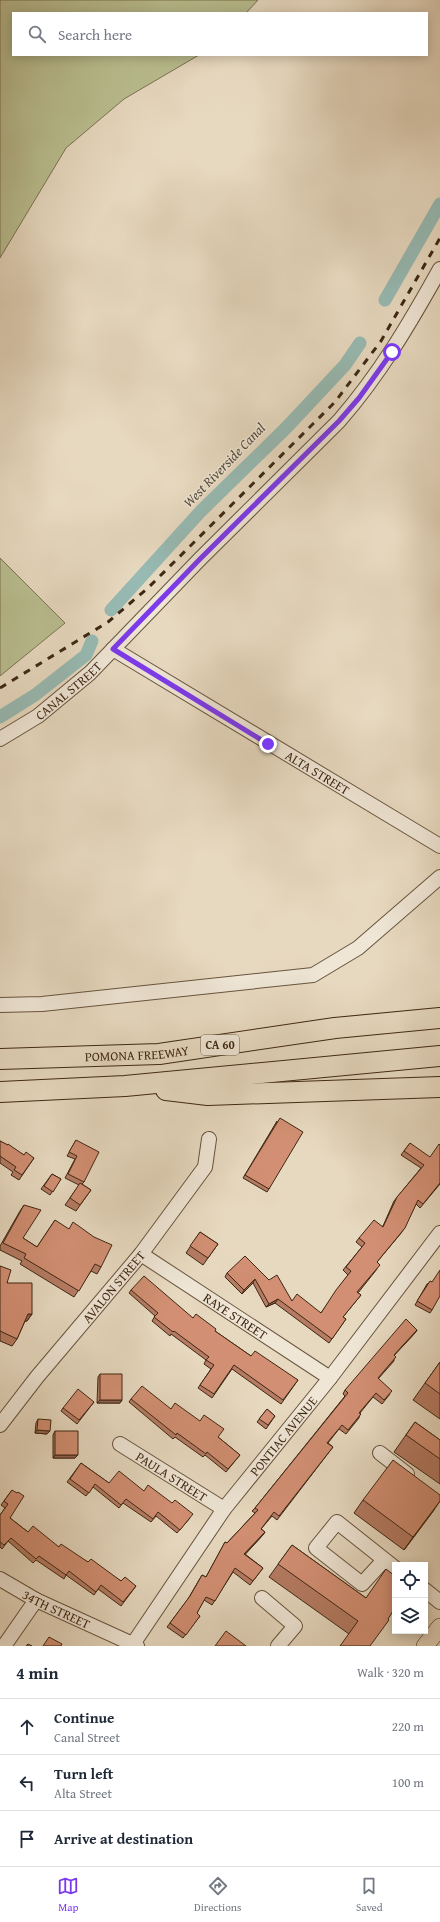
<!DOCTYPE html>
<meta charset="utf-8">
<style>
:root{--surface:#fff;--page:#f6f6f7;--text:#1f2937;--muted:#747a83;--line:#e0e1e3;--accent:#7c3aed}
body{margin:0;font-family:"Gentium Book Plus",serif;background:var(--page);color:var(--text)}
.controls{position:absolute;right:12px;bottom:12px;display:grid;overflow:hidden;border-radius:0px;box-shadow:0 2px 10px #0003}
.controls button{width:36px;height:36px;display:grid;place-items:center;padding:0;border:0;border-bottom:1px solid var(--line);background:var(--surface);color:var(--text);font:20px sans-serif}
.stop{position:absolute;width:12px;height:12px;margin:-9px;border:3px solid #7c3aed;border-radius:50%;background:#fff}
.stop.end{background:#7c3aed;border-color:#fff;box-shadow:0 1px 4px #0008}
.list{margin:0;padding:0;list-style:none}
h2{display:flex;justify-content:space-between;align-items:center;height:52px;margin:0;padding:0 16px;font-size:17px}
h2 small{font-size:13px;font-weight:400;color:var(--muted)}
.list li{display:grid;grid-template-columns:26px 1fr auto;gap:12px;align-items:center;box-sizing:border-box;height:56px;padding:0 16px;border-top:1px solid var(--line)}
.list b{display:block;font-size:15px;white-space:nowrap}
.list p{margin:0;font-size:13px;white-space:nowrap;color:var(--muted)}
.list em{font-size:13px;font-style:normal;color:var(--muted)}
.icon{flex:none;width:22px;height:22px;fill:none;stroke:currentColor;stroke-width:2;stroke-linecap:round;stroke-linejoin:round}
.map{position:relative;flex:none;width:440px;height:1646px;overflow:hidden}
.search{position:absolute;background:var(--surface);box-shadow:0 2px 10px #0003;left:12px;right:12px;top:12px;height:44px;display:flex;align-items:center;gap:10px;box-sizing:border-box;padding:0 14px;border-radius:0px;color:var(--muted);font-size:15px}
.sheet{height:220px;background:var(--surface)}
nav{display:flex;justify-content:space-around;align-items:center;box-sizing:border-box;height:56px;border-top:1px solid var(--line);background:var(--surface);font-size:11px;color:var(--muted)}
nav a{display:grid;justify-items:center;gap:2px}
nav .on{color:var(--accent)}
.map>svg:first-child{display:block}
</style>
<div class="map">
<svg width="440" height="1646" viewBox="0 0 440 1646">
<rect width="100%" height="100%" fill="#e7d9c0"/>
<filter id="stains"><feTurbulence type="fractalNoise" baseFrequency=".005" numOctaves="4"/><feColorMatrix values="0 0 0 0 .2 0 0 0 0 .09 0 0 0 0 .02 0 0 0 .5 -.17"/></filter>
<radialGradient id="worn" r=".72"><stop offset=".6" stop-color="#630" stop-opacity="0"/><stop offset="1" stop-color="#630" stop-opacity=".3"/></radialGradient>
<!-- green -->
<path fill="#b9be90" stroke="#7c7252" d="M0 0H258L246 13H13V55H199L124 99 66 148 0 258Z
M0 558 65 623 0 676Z"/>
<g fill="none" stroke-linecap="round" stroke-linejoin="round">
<!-- canal -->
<path stroke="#97bab3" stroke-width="13" d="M385 300 440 204
M111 610 201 511 287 427 345 365 360 343
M0 717 35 695 86 655 92 641"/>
<defs>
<g id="minor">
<path id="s1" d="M113 649 440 846"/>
<path id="s2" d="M0 739 38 716 90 673 200 559 339 421C380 374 410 323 440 269"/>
<path d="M0 1005 42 1004 313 975 358 948 440 877"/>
<path id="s3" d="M141 1254 330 1378"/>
<path id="s4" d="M0 1425 37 1377 141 1254 205 1167 209 1139"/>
<path id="s5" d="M120 1444 224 1509"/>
<path d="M380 1453 407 1474"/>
<path d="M384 1560 362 1584 316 1548 337 1522 395 1568"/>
<path id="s6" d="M0 1579 36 1600 137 1646"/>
<path d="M425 1590 440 1602"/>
<path d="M262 1598 295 1626 278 1646"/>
<path id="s7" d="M133 1644 224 1509 330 1378 440 1233"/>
<path d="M4 1646 36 1600"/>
</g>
<path id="major" d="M425 1646 440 1627"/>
<g id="highway">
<path id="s8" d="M0 1059 159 1054 335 1028 440 1018"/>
<path d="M166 1090 208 1095 440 1087"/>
<path d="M0 1092 125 1086 440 1056"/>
</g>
</defs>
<!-- minor casing -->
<use href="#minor" stroke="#68543e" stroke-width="16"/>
<!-- major casing -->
<use href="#major" stroke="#3e2713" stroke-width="18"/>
<!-- highway casing -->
<use href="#highway" stroke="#3e2713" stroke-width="22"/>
<!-- minor -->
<use href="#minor" stroke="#efe6d6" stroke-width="14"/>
<!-- major -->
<use href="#major" stroke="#e7d9c0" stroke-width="17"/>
<!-- highway -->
<use href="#highway" stroke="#e7d9c0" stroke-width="20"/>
<!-- rail -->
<path stroke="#3e2713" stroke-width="3" stroke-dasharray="7 7" stroke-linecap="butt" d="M0 688 108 622 148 588 335 402 381 341 440 238"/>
</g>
<!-- wall -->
<path fill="#b57b63" stroke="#3e2713" d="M277 1121 269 1189 267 1192 243 1178Z
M76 1140 84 1182 82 1184 91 1190 76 1211 65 1205 79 1185 65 1178 75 1159 67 1156Z
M0 1141 24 1155 34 1158 19 1180 11 1175 13 1172 0 1163Z
M410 1143 440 1184 420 1208 416 1204 402 1232 377 1262V1269L358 1293 361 1295 343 1317 346 1319 329 1343 275 1303 266 1307 253 1283 242 1294 225 1277 227 1273 269 1280 292 1301 321 1313 348 1275 343 1270 362 1247 356 1242 359 1238 383 1226 394 1201 421 1168 401 1155Z
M52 1174 61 1179 50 1195 41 1189Z
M24 1205 23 1238 37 1247 55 1220 101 1267 97 1274 91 1271 74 1297 20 1264 22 1261 0 1250V1246L20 1211Z
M200 1232 218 1244 203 1265 186 1253Z
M0 1266 7 1283 32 1314 27 1321H25L17 1339 12 1346 0 1341Z
M432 1282V1310L430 1313 415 1305 427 1284Z
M131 1290 193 1318 215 1331 251 1356 298 1380 281 1404 232 1369 212 1398 198 1388 211 1369 204 1364 206 1360 171 1334 170 1336 152 1321 155 1316 129 1293Z
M417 1330 415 1333 394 1355V1361L378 1379 390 1394 382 1404 373 1397 360 1413 359 1418 346 1434 339 1429 328 1443 333 1447 277 1520 272 1516 261 1529 265 1532 262 1536 245 1554 263 1568 250 1585 233 1572 212 1605 204 1600 197 1613 200 1616 183 1638 167 1627 188 1599 202 1575 206 1577 225 1542 227 1543 255 1513 252 1511 255 1508 345 1396 343 1394 345 1390Z
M440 1362V1419L413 1400Z
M100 1374 122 1400 120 1403H97L98 1377Z
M131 1399 171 1409 218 1437 240 1455 226 1472 205 1455 203 1457 175 1437 173 1439 129 1402Z
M94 1402 77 1424 61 1411 63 1408Z
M267 1409 275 1416 266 1429 257 1422Z
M38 1419 50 1431 47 1434 35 1433 36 1423Z
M415 1422 440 1440V1484L394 1452Z
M55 1431 78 1455 75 1458H53V1435Z
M81 1463 109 1483 144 1491 190 1518 177 1533 156 1516 151 1522 123 1503 119 1508 93 1487 86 1496 67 1482Z
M12 1490 10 1518 28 1532 59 1547 88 1562 121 1581 136 1586 121 1606 98 1589 94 1595 66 1575 64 1579 36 1560 33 1563 8 1541 2 1549 0 1547V1515L5 1508 1 1505Z
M363 1500 434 1510 404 1550 354 1513Z
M292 1545 366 1598 395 1576 349 1634 269 1577Z"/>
<!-- shaded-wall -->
<path fill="#936450" stroke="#3e2713" d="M255 1279 253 1283 242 1294 244 1290Z
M278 1299 275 1303 266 1307 269 1304Z
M28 1314H32L27 1321H23Z
M417 1330 415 1333 391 1359 394 1355Z
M100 1400H122L120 1403H97Z
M37 1430 50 1431 47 1434 35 1433Z
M55 1455H78L75 1458H53Z
M440 1501 434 1510 404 1550 413 1537Z
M265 1532 262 1536 242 1558 244 1554Z"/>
<!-- building -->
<path fill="#d28f73" stroke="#3e2713" d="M280 1118 303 1132 269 1189 245 1175Z
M76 1140 99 1152 84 1182 68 1174 77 1156 69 1152Z
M0 1141 8 1145V1144L24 1155 26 1152 34 1158 22 1175 14 1170 16 1167 0 1156Z
M410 1143 430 1157 439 1144 440 1145V1183L423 1204 418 1200 405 1228 377 1262 380 1265 357 1292 361 1295 343 1317 346 1319 332 1339 278 1299 269 1304 255 1279 244 1290 227 1273 245 1256 269 1280 277 1275 292 1301 297 1294 321 1313 336 1290 351 1271 346 1267 365 1243 359 1238 374 1220 383 1227 397 1197 424 1165 404 1151Z
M52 1174 61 1179 53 1192 44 1186Z
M80 1183 91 1190 80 1205 70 1198Z
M24 1205 41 1210 23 1238 37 1247 55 1220 69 1229 73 1222 94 1237 112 1245 101 1267 95 1264 79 1291 24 1258 26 1254 3 1243Z
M200 1232 218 1244 208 1258 190 1246Z
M0 1266 11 1270 7 1283H32V1314H28L17 1339 0 1331Z
M440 1270V1296L432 1310 417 1301 430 1281 432 1282Z
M144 1276 193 1318 196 1314 216 1329 215 1331 251 1356 255 1351 298 1380 283 1400 234 1365 214 1394 200 1385 214 1365 206 1360 209 1357 174 1331 173 1332 154 1317 158 1313 131 1290Z
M406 1319 417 1330 394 1355 396 1357 378 1378 392 1391 384 1400 376 1393 359 1413 361 1414 348 1430 342 1425 327 1443 333 1447 279 1516 274 1512 261 1529 265 1532 244 1554 263 1568 253 1581 235 1568 215 1601 206 1597 197 1613 200 1616 186 1635 170 1623 190 1596 202 1575 206 1577 225 1542 227 1543 258 1510 255 1508 348 1393 345 1390Z
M440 1362V1394L425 1383Z
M100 1374H122V1400H100Z
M142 1386 171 1409 175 1403 200 1421 204 1415 224 1429 218 1437 240 1455 228 1469 207 1452 206 1454 177 1433 176 1435 131 1399Z
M78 1389 94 1402 79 1420 63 1408Z
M267 1409 275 1416 268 1425 259 1419Z
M38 1419 51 1420 50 1431 37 1430Z
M415 1422 440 1440V1459L406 1435Z
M55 1431H78V1455H55Z
M393 1460 440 1495V1501L413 1537 363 1500Z
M81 1463 109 1483 119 1471 144 1491 148 1485 172 1503 175 1500 193 1514 180 1530 158 1512 153 1519 126 1499 121 1505 95 1484 89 1493 70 1479Z
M12 1490 17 1493 18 1492 24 1496 10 1518 28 1532 33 1526 59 1547 61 1544 88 1562 91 1559 121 1581 125 1577 136 1586 123 1602 101 1585 96 1592 69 1571 66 1575 39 1556 36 1559 11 1538 4 1545 0 1542V1515L8 1504 4 1501Z
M292 1545 366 1598 386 1569 395 1576V1608L388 1619 389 1620 370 1646H340L358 1621 278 1564Z
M226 1631 246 1646H215Z
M49 1637 62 1644 61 1646H43Z
M28 1644 32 1646H26Z"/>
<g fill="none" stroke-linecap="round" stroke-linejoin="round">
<!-- route -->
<path stroke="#7c3aed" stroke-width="5" d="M268 744 113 649 200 559 339 421 359 398 392 352"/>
</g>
<g text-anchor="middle" stroke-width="3" stroke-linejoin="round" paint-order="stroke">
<!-- shield labels -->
<rect fill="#efe6d6" stroke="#73604e" stroke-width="1" x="201" y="1035" width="38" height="20" rx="3"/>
<g font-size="12" font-weight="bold" fill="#3e2713">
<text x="220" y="1049">CA 60</text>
</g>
<!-- street labels -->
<g font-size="13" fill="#3e2713" stroke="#efe6d6">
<text dy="5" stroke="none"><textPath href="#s2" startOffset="84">CANAL STREET</textPath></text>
<text dy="5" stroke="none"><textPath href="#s1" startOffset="239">ALTA STREET</textPath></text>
<text dy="5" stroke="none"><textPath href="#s8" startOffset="137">POMONA FREEWAY</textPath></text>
<text dy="5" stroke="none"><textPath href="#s4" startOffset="179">AVALON STREET</textPath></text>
<text dy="5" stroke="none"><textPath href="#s3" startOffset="113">RAYE STREET</textPath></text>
<text dy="5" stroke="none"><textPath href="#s7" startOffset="257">PONTIAC AVENUE</textPath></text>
<text dy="5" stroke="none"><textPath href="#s5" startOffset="61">PAULA STREET</textPath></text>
<text dy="5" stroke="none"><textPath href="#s6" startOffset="64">34TH STREET</textPath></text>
</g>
<!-- water labels -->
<g font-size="14" font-style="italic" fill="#544c3b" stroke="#efe6d6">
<text transform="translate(224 465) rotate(-46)" y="5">West Riverside Canal</text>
</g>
</g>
<rect width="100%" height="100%" filter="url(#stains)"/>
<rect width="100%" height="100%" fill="url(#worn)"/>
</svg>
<div class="controls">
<button><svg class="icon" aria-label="locate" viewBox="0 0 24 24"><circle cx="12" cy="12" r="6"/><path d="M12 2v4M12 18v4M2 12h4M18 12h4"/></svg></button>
<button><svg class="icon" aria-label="layers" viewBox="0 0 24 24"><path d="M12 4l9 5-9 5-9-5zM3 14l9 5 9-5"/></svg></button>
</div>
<div class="stop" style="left:392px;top:352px"></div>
<div class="stop end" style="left:268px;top:744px"></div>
<div class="search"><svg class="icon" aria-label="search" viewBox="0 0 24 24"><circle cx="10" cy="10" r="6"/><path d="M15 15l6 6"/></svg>Search here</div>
</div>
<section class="sheet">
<h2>4 min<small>Walk · 320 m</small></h2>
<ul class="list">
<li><svg class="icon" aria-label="ahead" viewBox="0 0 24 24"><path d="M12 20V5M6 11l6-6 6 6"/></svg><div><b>Continue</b><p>Canal Street</p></div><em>220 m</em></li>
<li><svg class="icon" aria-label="left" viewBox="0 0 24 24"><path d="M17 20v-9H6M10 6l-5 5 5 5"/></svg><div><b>Turn left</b><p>Alta Street</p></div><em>100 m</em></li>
<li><svg class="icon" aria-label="arrive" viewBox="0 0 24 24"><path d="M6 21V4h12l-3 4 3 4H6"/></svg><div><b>Arrive at destination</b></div></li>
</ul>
</section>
<nav>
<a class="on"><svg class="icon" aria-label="map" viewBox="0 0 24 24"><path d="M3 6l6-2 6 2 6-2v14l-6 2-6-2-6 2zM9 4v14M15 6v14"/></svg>Map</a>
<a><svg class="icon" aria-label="directions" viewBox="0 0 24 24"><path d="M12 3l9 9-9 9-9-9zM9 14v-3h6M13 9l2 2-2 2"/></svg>Directions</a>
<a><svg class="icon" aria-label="saved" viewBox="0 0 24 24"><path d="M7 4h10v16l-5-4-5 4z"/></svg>Saved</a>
</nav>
